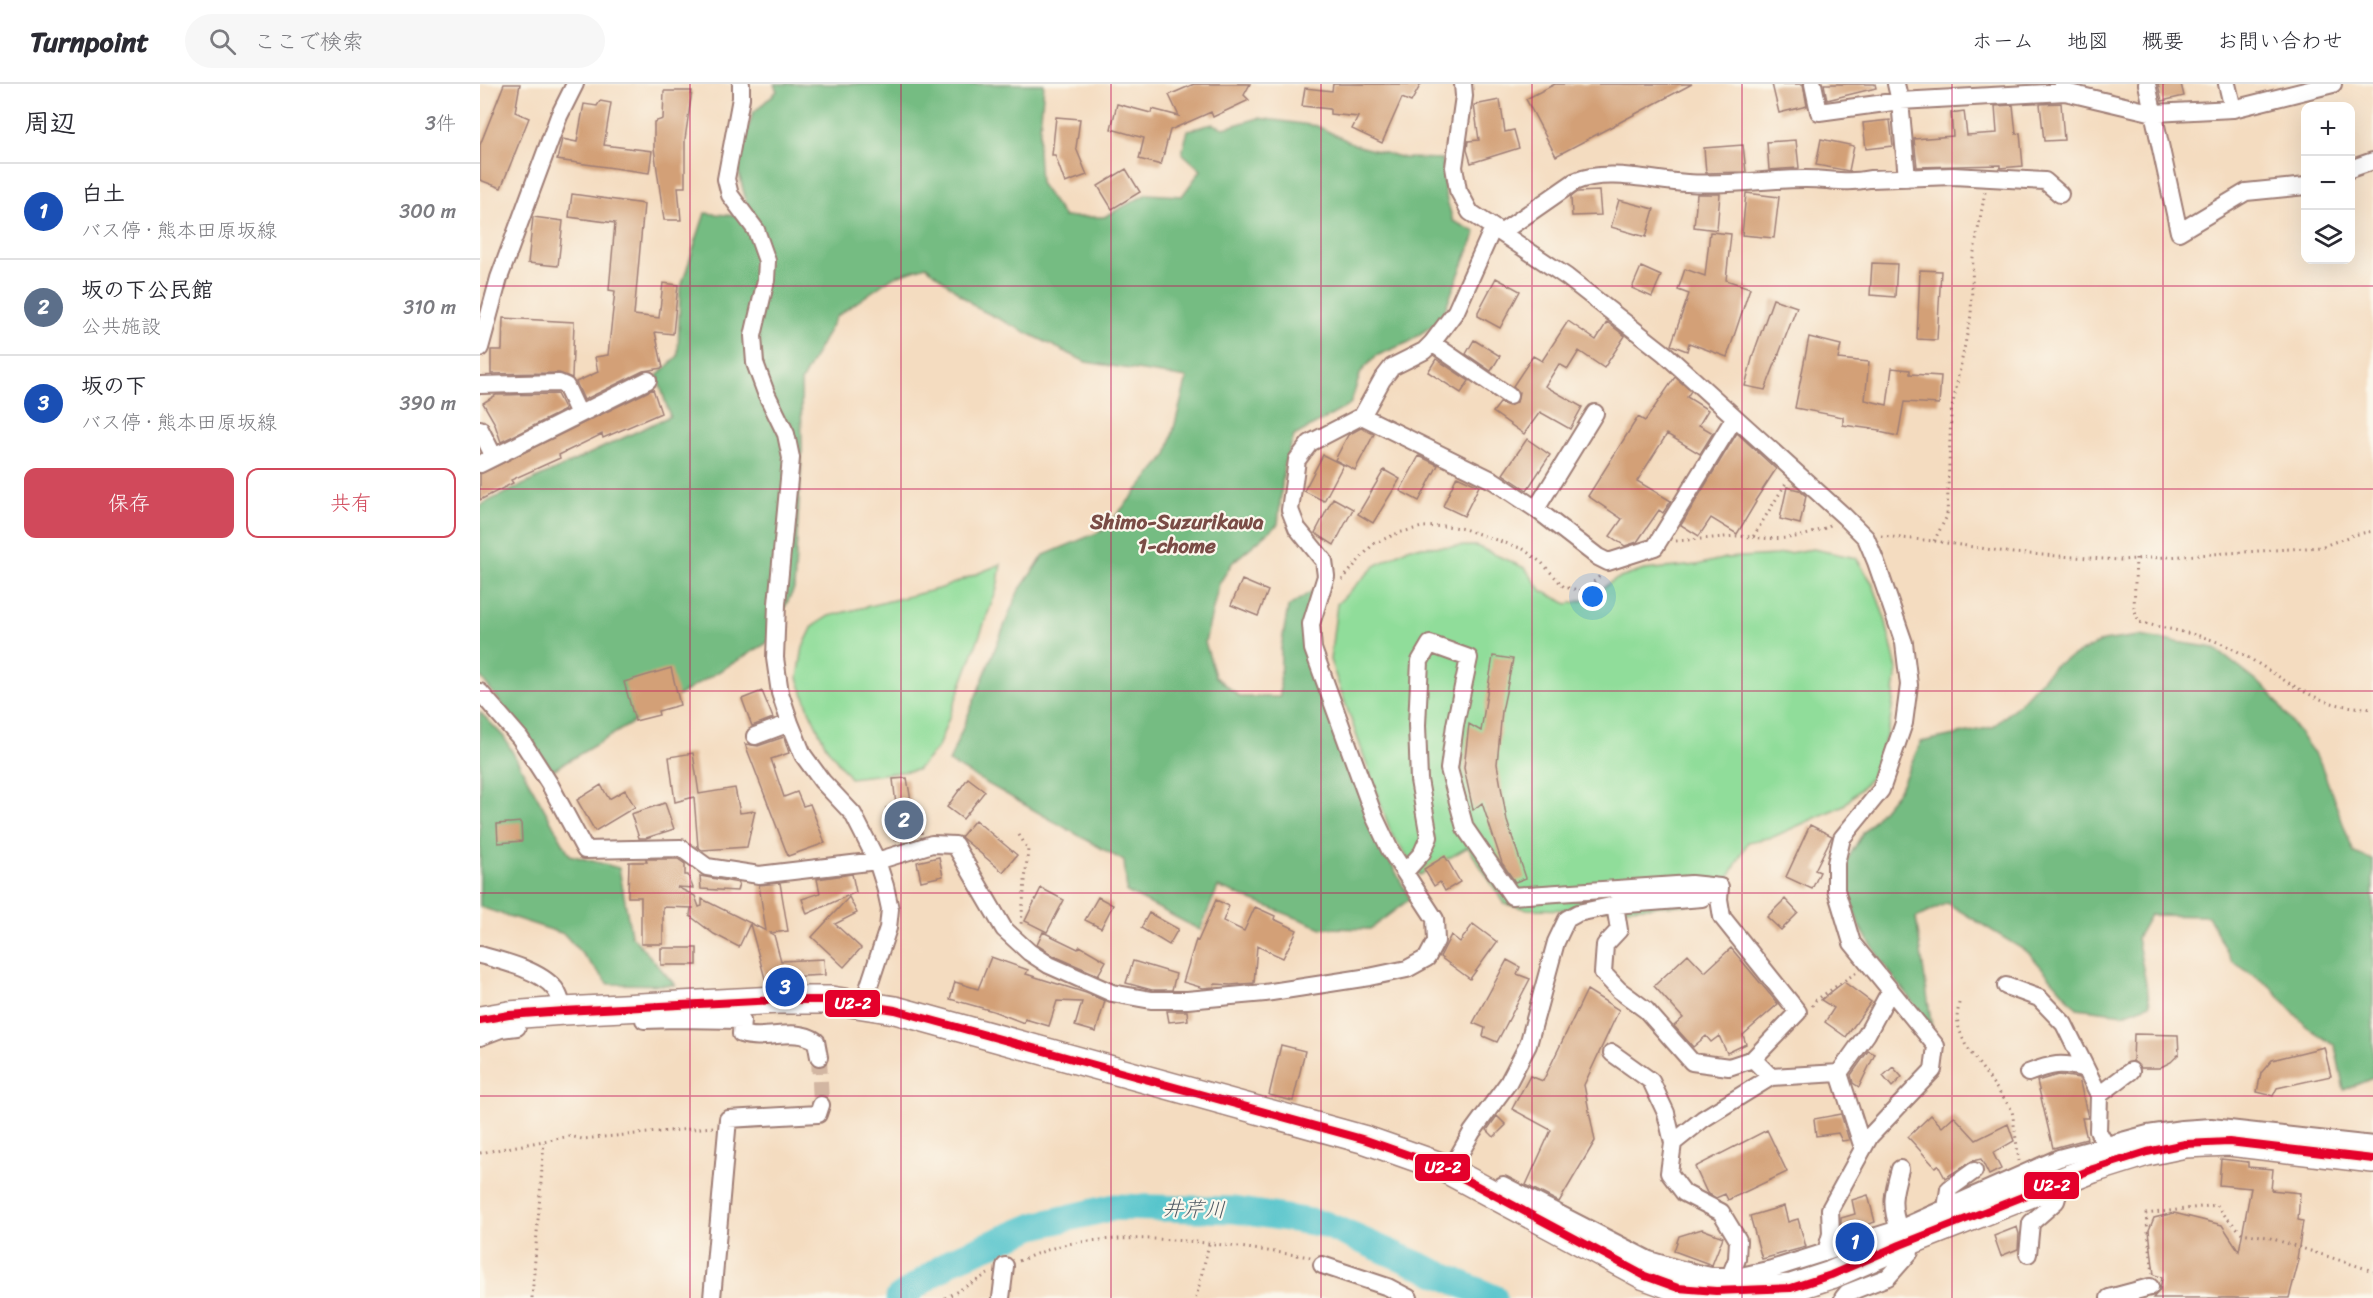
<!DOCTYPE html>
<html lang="ja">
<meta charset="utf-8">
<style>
:root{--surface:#fff;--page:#f7f7f7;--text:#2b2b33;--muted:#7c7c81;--line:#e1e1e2;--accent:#d1495b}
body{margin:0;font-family:Sriracha,"Klee One",sans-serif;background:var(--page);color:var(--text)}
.controls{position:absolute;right:18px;top:18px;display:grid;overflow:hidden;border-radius:12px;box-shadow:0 6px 24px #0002}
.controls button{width:54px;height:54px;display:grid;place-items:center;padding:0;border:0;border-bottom:2px solid var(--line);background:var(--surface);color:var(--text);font:30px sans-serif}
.you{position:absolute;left:1113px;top:513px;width:21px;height:21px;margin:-15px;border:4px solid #fff;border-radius:50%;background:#1a73e8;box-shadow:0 0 0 9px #1a73e833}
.badge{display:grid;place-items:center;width:39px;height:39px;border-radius:50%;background:var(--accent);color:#fff;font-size:20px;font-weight:700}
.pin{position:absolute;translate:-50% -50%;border:3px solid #fff;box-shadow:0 2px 6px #0006}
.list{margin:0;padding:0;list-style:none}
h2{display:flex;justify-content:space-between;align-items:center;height:78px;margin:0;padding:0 24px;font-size:26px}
h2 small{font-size:20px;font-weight:400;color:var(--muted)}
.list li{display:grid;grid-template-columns:39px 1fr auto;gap:18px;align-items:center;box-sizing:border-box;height:96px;padding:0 24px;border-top:2px solid var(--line)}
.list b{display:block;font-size:22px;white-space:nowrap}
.list p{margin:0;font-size:20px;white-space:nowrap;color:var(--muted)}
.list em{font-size:20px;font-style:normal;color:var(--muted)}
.actions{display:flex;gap:12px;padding:18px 24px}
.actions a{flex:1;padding:14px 0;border:2px solid var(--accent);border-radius:12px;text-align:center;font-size:21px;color:var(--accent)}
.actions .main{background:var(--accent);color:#fff}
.icon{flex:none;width:33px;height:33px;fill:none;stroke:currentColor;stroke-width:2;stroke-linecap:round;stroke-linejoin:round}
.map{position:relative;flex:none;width:1893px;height:1214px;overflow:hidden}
header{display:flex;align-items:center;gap:36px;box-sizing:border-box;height:84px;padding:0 30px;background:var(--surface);border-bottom:2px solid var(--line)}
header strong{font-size:28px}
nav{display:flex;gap:33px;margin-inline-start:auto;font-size:21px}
.search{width:420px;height:54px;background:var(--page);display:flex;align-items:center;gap:15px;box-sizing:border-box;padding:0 21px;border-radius:33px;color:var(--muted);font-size:22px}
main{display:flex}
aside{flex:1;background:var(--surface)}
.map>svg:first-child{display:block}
</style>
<header>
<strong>Turnpoint</strong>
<div class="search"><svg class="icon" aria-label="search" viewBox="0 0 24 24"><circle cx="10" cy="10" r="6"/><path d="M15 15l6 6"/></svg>ここで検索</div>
<nav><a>ホーム</a><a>地図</a><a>概要</a><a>お問い合わせ</a></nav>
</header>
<main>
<aside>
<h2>周辺<small>3件</small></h2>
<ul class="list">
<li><span class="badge" style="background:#1a4fb4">1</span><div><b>白土</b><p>バス停 · 熊本田原坂線</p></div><em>300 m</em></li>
<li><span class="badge" style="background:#5c6f8a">2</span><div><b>坂の下公民館</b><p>公共施設</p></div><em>310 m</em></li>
<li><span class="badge" style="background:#1a4fb4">3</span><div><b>坂の下</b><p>バス停 · 熊本田原坂線</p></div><em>390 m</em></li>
</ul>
<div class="actions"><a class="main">保存</a><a>共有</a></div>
</aside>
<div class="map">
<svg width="1893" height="1214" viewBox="0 0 1893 1214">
<rect width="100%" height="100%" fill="#fbf7ec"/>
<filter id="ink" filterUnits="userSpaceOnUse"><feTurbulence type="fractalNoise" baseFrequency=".0167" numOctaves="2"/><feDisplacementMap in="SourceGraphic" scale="12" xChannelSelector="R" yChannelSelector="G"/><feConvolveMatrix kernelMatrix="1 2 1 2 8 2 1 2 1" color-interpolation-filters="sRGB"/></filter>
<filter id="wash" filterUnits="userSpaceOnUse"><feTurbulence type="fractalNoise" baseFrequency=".008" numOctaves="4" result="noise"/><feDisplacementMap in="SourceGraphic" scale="24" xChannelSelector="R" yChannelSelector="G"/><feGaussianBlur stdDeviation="1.35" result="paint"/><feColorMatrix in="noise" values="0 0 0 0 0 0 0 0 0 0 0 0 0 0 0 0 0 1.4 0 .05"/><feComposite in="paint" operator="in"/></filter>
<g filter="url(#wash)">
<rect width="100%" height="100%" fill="#f4dcc0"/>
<!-- green -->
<path fill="#90dd9a" stroke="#6d7e62" stroke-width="1.5" d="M996 462 1045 484 1062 507 1088 520 1108 515 1134 496 1164 486 1217 481 1246 474 1296 471 1333 465 1376 474 1393 500 1405 535 1417 585 1410 639 1403 662 1391 694 1364 721 1293 753 1268 758 1247 797 1222 820 1104 826 1048 825 1025 820 988 763 940 791 911 749 850 576 857 520 895 482 930 463Z
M521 480 517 505 458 663 437 686 370 694 346 662 329 626 318 594 323 563 333 542 349 532 462 504Z"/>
<!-- forest -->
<path fill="#74bc82" stroke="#5f6e56" stroke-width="1.5" d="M294 0H564L558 66 560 99 584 133H624L667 110 702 112 721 86 702 69 708 46 733 40 744 44 779 34 837 42 878 62 924 74 962 75 965 109 973 137 996 148 961 235 929 258 896 272 881 288 870 321 814 352 804 381 798 440 752 479 739 500 725 558 735 592 760 613H800L801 564 808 523 832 507 827 534 889 737 930 815 890 845 842 844 738 803 720 846 647 808 644 777 469 678 538 508 564 471 624 446 687 371 707 294 606 278 497 224 446 182 413 193 356 233 321 298 322 367 314 505 287 559 73 686 0 592V421L190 332 177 292 198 272 200 206 225 129 270 133 257 81 273 29 297 7Z
M1659 552 1734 564 1789 607 1840 678 1874 769 1893 776V994L1864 1006 1855 962 1826 942 1791 903 1752 877 1728 832 1670 831 1657 854 1670 920 1644 930 1597 924 1549 869 1467 819 1436 834 1452 944 1405 882 1381 845 1367 811V776L1383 749 1419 706 1441 658 1513 643 1539 620 1575 581 1623 557Z
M0 628 24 653 90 771 139 784 151 851 195 901 129 900 84 850 0 823Z"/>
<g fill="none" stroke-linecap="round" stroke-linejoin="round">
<!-- river -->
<path stroke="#57c5cc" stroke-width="27" d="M419 1214 473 1176 554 1142 635 1123 754 1126 844 1140 1014 1214"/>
</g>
<g id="blocks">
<!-- building -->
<path fill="#d3a077" d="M24 0H40L35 28 49 34 21 104 0 96V61Z
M714 0H770L764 11 769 16 733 33 731 28 690 46 681 81 659 75 664 54 631 45 637 20 671 29 672 25 699 32 689 11Z
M853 0H941L931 18 922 14 902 59 872 45 878 33 850 30V25L822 22 825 4 852 7Z
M1075 0H1212L1076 72 1046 15Z
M1292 0H1323L1327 22 1299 29Z
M1344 0H1395L1396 4 1347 16Z
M1678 0H1701L1704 12 1682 17Z
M184 7H212L205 55V103H198L201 136H184L174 64V38L183 35Z
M1020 16 1025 48 1034 46 1039 64 991 79 987 66 988 57 999 56 994 21Z
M120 17 131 19 124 61 172 67 169 89 77 76 82 55 97 58 104 20 117 22Z
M1581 19 1584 56 1564 57 1560 20Z
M1533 21 1536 50 1540 49 1543 82 1520 84V81L1437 83 1434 55 1473 52 1471 29 1484 27 1487 51 1517 49 1515 22Z
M576 33 600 35 596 64 607 91 585 99 575 71H572Z
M1410 36 1413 62 1386 65 1383 39Z
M1341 55 1374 62 1369 87 1336 81Z
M1316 56 1319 84 1289 86 1287 58Z
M1263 61 1266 88 1226 89 1224 64Z
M646 85 660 108 632 125 618 102Z
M1119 107 1121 131 1092 132 1091 113 1098 108Z
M1266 109 1299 113 1294 154 1262 151Z
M92 110 164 120 154 231 179 234 183 199 198 201 193 250 175 248 183 284 163 287 104 316 96 298 118 288 115 273 128 271 135 207 129 206 135 139 89 133Z
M1217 110H1240L1237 146 1214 143Z
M1139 116 1174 125 1166 153 1131 143Z
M53 133 83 137 78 182 48 179Z
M1230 148 1251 150 1246 196 1270 204 1247 273 1209 259 1207 267 1191 261 1209 210 1198 206 1205 185 1225 192Z
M1392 179 1417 180 1415 213 1390 211Z
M1161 183 1181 192 1172 213 1152 204Z
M1440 186 1461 187 1457 256 1437 255Z
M1016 194 1040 207 1020 244 998 232V228Z
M1293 215 1317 223 1285 306 1265 302 1273 271Z
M23 234 94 238 92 294 79 289 11 290V266H22Z
M1088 237 1116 256 1127 238 1145 252 1124 284 1099 267 1088 285 1079 280 1065 302 1102 323 1090 345 1060 328 1044 350 1013 328 1020 319 1029 322 1037 318 1039 308 1033 302 1053 272 1062 277Z
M1329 253 1361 261 1358 275 1389 278 1385 316 1407 321 1412 284 1430 286V290L1461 292 1459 320 1424 318 1418 352 1399 348 1400 346 1363 341V333L1315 324Z
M994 256 1020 272 1011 287 986 270Z
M956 275 989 297 981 309 948 288Z
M1195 293 1211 307 1207 313 1228 326 1219 341 1233 349 1220 370 1187 350 1157 397 1191 417 1183 429 1179 426 1157 458 1145 462 1130 452 1142 435 1108 412 1158 333 1165 337Z
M173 305 181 329 123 354 122 350 79 371 80 374 31 396 33 399 0 416V390Z
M77 310 85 326 21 358 14 338 3 319 16 311Z
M881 344 894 350 875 386 855 376 868 351Z
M1257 349 1296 385 1275 417 1276 418 1257 450 1231 434 1219 452 1201 441Z
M1047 355 1070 371 1047 406 1023 390Z
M843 371 863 381 844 417 824 407Z
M939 372 958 381 939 417 920 407Z
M904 386 920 395 893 439 878 430Z
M977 392 999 402 984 432 963 422Z
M1307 403 1319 406 1326 412 1320 440 1300 435Z
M853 414 873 425 854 461 835 449Z
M762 496 788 507 778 532 751 521Z
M1013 572 1033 575 1022 627 1017 680 1027 737 1046 794 1035 798 1022 779 1002 719 993 726 984 684 989 640 1001 647Z
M191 584 200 621 178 627 179 631 155 637 144 598Z
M282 607 293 634 272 642 262 615Z
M304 653 309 669 291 675 304 713 317 708 323 722 330 720 345 759 308 772 265 660 278 662Z
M213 669 219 710 255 704 260 729 275 727 267 763 222 766 218 763 214 713 195 718 189 673Z
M427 694 431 717 442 749 415 756 406 724 416 721 413 695Z
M488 694 505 707 483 735 467 723Z
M121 701 129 715 145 706 155 723 115 747 97 716Z
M185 719 194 745 166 754H159L151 730Z
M495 736 537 771 523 788 481 753Z
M41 738 42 757 18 759 17 740Z
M1330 741 1352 752 1335 786 1340 788 1332 805 1306 793Z
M965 772 980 798 965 807 960 798 954 802 944 785Z
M459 773 463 792 441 797 437 778Z
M166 775H198L205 780V791H208L213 804 197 803 215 812 219 823 222 822V815L286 847 279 801 300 799 308 847 290 849 294 851 301 877 344 875 345 891 306 893 286 898 270 840 259 863 234 850 210 832 211 824H214L183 823V860H161V813H148L149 778H167Z
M372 790 376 808 327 830 322 815 340 809 337 795Z
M220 792 259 799 257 807 221 805Z
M561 804 584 816 567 848 545 837Z
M369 813 377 829 355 840 381 864 364 883 332 853Z
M618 813 633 821 621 844 605 836Z
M1305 815 1318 829 1301 846 1287 833Z
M736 816 749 822 743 837 764 847 775 823 795 832 794 835 817 846 803 874 777 862 774 899 751 901 735 900 734 903 723 904 703 898 716 856 718 857Z
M669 829 698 845 689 861 661 844Z
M993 840 1017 858 990 895 960 873 971 851 980 858Z
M563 848 598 865 600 862 626 877 618 891 574 872 557 861Z
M181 864H217V881H181Z
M1251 864 1298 920 1263 951 1266 960 1247 969 1239 952 1231 958 1226 952 1213 963 1194 942 1203 934 1174 902 1208 870 1225 888Z
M511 873 548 886 546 890 606 909 625 917 616 948 595 942 602 918 577 917 569 942 545 935 544 939 513 927 470 915 475 898 498 905Z
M1027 876 1040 883 1037 890 1050 895 1017 958 1003 952 1005 944 993 939Z
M653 877 696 890 692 906H672L646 899Z
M1364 898 1391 918 1366 953 1345 938 1354 924 1341 916Z
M1107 906 1139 926 1104 1001 1115 1057 1079 1118 1046 1101 1071 1046 1032 1025 1050 992 1063 997Z
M687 927H707L708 936 689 938Z
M1654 950 1698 951 1699 970 1691 978 1679 984H1661L1653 977Z
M801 961 825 967 813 1017 789 1011Z
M1844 963 1851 992 1797 1004 1793 1012 1777 1008 1781 989 1792 976Z
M1388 967 1395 970 1379 1003 1373 999 1371 991Z
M1413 983 1422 993 1412 1003 1403 992Z
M1578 991 1599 994 1608 1034H1602L1607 1055 1573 1064 1557 997Z
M1361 1030 1369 1056 1362 1057 1358 1049 1336 1052 1334 1035Z
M1451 1031 1462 1043 1474 1032 1496 1056 1528 1040 1534 1057 1513 1069 1521 1085 1509 1091 1501 1075 1492 1077 1465 1094 1458 1081 1455 1083 1428 1053Z
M1017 1032 1026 1041 1014 1053 1007 1046Z
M1287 1046 1307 1088 1248 1116 1245 1110 1236 1114 1227 1109 1215 1083Z
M1741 1075 1768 1078V1083L1793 1085 1791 1106 1820 1109 1818 1136 1823 1137 1817 1175 1819 1176 1809 1214H1673L1680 1206 1682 1193 1674 1191 1669 1146 1674 1134 1694 1129 1742 1141 1759 1167 1771 1104 1739 1101Z
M1388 1111 1395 1138 1361 1148V1134L1375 1130 1372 1116Z
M1304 1122 1308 1138 1318 1135 1326 1163 1282 1175 1270 1132Z
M1537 1143 1539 1150 1538 1165 1521 1172 1514 1152Z
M1222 1145 1243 1153 1232 1181 1194 1167 1199 1152Z"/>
</g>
</g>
<g filter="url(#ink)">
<use href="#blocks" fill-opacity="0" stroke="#9f7e76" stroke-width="1.5"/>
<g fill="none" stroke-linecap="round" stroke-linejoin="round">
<!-- street-tunnel -->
<path stroke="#d2b6a2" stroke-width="16" stroke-dasharray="16 8" stroke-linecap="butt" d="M339 973 341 1021"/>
<defs>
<path id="street" d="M261 0V14L246 95 250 111 276 146 287 177 286 196 273 252 275 279 286 309 306 350 311 374 297 520 295 574 300 609 310 639
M983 0 984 12 974 83 978 106 990 128 1087 193 1185 270 1364 432 1386 454 1396 478 1424 559 1429 601 1424 639 1401 706 1362 754 1356 779V806L1372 859 1456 962 1453 986 1390 1052 1350 1125 1351 1150 1346 1168
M1333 0 1339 28 1420 17 1585 8 1583 0
M1416 0 1420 17 1427 94
M1667 0 1699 148 1766 108 1826 102
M1747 0 1753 25
M1585 8 1674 29 1753 25 1853 0
M1870 85 1893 77
M1022 148 1094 98C1126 84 1173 97 1207 99 1247 102 1287 95 1326 95 1350 95 1366 100 1390 95L1473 92 1565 97 1580 110
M952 259 1029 312
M0 264 19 194 79 32 95 0
M0 301 79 299 86 302 99 330
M882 332 1014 397 1056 425 1115 329
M0 345 14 373
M0 380 168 296
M1056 425 1118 473 1128 478 1175 463 1255 333
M0 608 40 654 69 699 105 766 201 764 227 783 279 791 397 777 452 760 475 761 524 845 549 868 569 881 632 909 671 916H707L785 909 889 893 927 885 947 874 956 857 955 835 910 766 894 732 833 565 831 540 846 492 844 477 817 444 810 426 817 376 830 359 882 332 902 296 912 283 944 267 952 259 976 227 1013 144
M275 652 310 639 323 671 342 697 373 730 397 777 405 802 410 825 408 844 383 920
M925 788 942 769 949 753 939 696 937 641 940 577 950 560 989 574 975 641 969 685 985 744 1032 812 1211 800 1240 803
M1135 821 1139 846 1125 861 1123 889 1139 906 1166 926 1212 978 1249 983 1273 975
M0 871C22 877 60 886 75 905 79 910 82 920 84 927
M1526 902 1559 914 1584 940 1619 1011 1618 1047 1626 1062
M189 925 196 935 262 936 261 950C285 958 314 942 336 957L339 973
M164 936 196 935
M0 953 21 945 37 943
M1132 969 1171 997 1186 1029 1193 1059
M1359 989 1383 1064
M1548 989C1572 980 1581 978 1606 985
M1619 1011 1651 987
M975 1078 992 1048 1028 999 1048 961 1076 858 1087 835 1098 829 1135 821 1222 814 1240 803 1239 815 1242 833 1318 928 1273 975 1291 993
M1420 1085C1413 1110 1410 1121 1419 1145L1466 1124 1469 1105 1494 1087
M1023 1101 1169 1176 1199 1185 1231 1192H1261L1292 1185 1419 1145 1417 1162
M1466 1124 1579 1074 1668 1050 1702 1045 1731 1043 1893 1061
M1548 1170 1551 1139 1576 1117 1579 1107
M842 1181 908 1203 929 1214
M1250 1192 1257 1175 1258 1156 1241 1128 1204 1109 1189 1089 1193 1059 1223 1035 1291 993 1359 989 1387 950 1410 907
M232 1214 248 1035 338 1030 341 1021
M521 1214 525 1182
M1363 1214 1367 1209 1408 1193 1430 1168
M1629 1214 1670 1203"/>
<path id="primary" d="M0 936 29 931 84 927 298 916H351L415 926 886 1056 960 1082 1165 1192 1198 1204 1236 1207H1273L1311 1204 1351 1191 1420 1161 1613 1085 1667 1068 1705 1060 1749 1058 1893 1075"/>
</defs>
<!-- street casing -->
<use href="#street" stroke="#9f7e76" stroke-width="20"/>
<!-- primary casing -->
<use href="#primary" stroke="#9f7e76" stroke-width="30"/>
<!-- path -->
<path stroke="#9f7e76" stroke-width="3" stroke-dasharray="1.5 4.5" stroke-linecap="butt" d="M1401 452 1454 457 1533 469 1640 476 1841 463 1873 451 1893 447
M1273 453C1299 457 1329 454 1352 440
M1196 457 1256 452 1273 453 1306 399
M1454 457 1467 432 1471 329 1491 231 1493 173 1505 108
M1656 474 1654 524 1659 538C1689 546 1719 549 1747 562 1781 578 1816 609 1852 619 1865 623 1880 623 1893 625
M862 496 893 460 918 449 942 443 967 442 984 445 1043 465 1062 479 1084 503 1104 507 1122 490
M539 751 548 765 541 840
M1479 919 1477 933 1479 945 1486 962 1532 1026 1539 1077
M1332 922 1336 916 1377 888
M0 1069 90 1052 102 1055 233 1043
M539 1177C558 1169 580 1160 601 1158 678 1148 755 1163 831 1173
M1673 1190 1666 1130 1737 1121 1746 1133 1762 1149 1787 1153 1893 1187
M52 1214 64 1058
M465 1214 508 1190
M716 1214 729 1160"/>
<!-- street -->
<use href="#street" stroke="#fff" stroke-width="16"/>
<!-- primary -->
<use href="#primary" stroke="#fff" stroke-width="27"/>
<defs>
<path id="bus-1" d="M0 936 29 931 84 927 298 916H351L415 926 886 1056 960 1082 1165 1192 1198 1204 1236 1207 1311 1204 1351 1191 1420 1161 1613 1085 1667 1068 1705 1060 1749 1058 1893 1075"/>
</defs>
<!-- bus-1 casing -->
<use href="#bus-1" stroke="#fbf7ec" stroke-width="12"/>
<!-- bus-1 -->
<use href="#bus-1" stroke="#e4002b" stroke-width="8"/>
</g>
</g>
<!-- grid -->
<path fill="none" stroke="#c2185b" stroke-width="1.5" stroke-opacity="0.55" d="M210 0V1214M421 0V1214M631 0V1214M841 0V1214M1052 0V1214M1262 0V1214M1472 0V1214M1683 0V1214M0 202H1893M0 405H1893M0 607H1893M0 809H1893M0 1012H1893"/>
<g text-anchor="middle" stroke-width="4.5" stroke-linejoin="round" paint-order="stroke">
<!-- neighbourhood labels -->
<g font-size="21" font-weight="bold" fill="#7a4c46" stroke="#fbf7ec">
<text x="697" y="445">Shimo-Suzurikawa<tspan x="697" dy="24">1-chome</tspan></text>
</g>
<!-- water labels -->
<g font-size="21" font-style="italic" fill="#4f5963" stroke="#fbf7ec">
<text transform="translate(714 1125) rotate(2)" y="7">井芹川</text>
</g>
</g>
<g stroke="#fbf7ec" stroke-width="2">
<rect x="344" y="905" width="57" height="29" rx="6" fill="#e4002b"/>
<rect x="934" y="1069" width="57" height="29" rx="6" fill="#e4002b"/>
<rect x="1543" y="1087" width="57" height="29" rx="6" fill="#e4002b"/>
</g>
<g font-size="16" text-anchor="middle" font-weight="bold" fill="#fff">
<text x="373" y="925">U2-2</text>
<text x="963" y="1089">U2-2</text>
<text x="1572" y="1107">U2-2</text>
</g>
</svg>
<div class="controls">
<button>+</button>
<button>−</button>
<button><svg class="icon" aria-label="layers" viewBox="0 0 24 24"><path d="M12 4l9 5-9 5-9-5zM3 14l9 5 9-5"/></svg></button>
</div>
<div class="you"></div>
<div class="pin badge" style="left:1375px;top:1158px;background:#1a4fb4">1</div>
<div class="pin badge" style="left:424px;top:736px;background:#5c6f8a">2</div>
<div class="pin badge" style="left:305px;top:903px;background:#1a4fb4">3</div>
</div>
</main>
